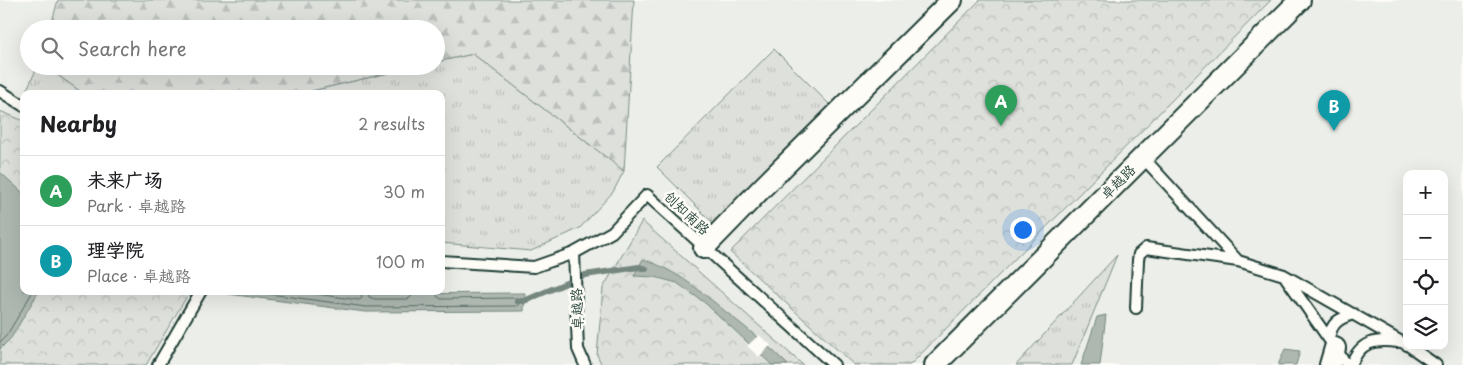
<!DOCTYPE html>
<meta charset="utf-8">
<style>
:root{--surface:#fff;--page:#f2f2f2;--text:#202124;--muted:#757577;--line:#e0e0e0;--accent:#7c3aed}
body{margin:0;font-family:"Playpen Sans","LXGW WenKai TC",sans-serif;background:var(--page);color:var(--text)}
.controls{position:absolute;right:15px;bottom:15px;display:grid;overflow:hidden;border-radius:10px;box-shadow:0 5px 20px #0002}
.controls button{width:45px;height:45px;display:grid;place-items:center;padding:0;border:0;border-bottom:1px solid var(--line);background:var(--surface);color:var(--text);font:25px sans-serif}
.you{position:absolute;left:1022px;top:229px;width:18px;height:18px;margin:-12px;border:4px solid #fff;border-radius:50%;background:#1a73e8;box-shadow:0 0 0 8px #1a73e833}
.badge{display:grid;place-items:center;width:32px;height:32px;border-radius:50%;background:var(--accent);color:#fff;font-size:16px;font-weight:700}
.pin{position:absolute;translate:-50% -41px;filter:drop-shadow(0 1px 2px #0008)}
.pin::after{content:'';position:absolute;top:26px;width:18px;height:15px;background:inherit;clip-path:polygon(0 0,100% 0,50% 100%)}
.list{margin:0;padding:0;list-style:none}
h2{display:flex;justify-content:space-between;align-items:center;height:65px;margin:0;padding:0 20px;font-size:21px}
h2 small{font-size:16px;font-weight:400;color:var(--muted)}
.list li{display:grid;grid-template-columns:32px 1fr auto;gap:15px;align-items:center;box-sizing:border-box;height:70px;padding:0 20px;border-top:1px solid var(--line)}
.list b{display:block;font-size:19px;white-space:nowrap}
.list p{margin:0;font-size:16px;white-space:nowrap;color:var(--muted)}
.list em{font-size:16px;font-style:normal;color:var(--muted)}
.icon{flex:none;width:28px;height:28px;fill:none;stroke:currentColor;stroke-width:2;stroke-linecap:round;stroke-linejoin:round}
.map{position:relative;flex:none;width:1463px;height:365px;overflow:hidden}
.search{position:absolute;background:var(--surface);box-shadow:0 5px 20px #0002;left:20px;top:20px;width:425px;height:55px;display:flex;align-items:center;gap:12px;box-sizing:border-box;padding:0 18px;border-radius:28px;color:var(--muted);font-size:19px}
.panel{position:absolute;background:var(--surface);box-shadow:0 5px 20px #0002;left:20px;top:90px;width:425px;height:205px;border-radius:10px}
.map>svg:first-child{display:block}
</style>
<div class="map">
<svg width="1463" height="365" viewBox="0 0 1463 365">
<defs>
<pattern id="grass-tufts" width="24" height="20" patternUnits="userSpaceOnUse" patternTransform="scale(1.25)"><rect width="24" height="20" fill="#dde0db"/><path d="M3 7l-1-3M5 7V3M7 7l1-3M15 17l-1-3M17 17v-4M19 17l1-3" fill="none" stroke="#bdc1bd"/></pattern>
<pattern id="forest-firs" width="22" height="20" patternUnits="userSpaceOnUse" patternTransform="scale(1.25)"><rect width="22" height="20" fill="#dde0db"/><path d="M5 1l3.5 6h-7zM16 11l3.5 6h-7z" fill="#bdc1bd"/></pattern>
<pattern id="park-crowns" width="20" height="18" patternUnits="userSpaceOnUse" patternTransform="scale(1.25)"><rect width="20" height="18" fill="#dde0db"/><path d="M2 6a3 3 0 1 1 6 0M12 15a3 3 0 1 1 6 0" fill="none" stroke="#bdc1bd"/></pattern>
</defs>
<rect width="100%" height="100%" fill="#fdfcf7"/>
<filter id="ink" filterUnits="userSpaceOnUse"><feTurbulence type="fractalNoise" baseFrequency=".02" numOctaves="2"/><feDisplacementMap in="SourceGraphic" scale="10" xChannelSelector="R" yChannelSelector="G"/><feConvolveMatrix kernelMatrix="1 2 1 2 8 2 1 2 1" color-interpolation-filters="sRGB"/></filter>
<g filter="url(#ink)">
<!-- built -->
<path fill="#eceee9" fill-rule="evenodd" d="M0 0H1463V365H0ZM29 29H436V66H29ZM24 94H441V291H24ZM1407 174H1444V346H1407Z"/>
<!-- grass -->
<path fill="url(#grass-tufts)" stroke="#7e8e88" d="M774 49 830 105 713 223 657 167Z
M473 54 624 171 613 192 580 228 531 251 441 243V94H304L307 92 418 66H436V62Z
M38 66H45L84 94H29L26 91Z
M1117 255 1072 365H1016Z"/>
<!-- forest -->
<path fill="url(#forest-firs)" stroke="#7e8e88" d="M58 0H634L624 171 473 54 436 62V29H50Z
M45 66H418L307 92 304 94H84Z"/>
<!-- park -->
<path fill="url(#park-crowns)" stroke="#7e8e88" d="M980 0H1271L910 365H854L730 252Z
M0 111 24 121V291H190L146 365H0Z
M642 221 803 365H602L597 355 603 288Z"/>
<!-- water -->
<path fill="#aeb8b1" stroke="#75877f" d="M0 172 24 194V291H39L11 338 0 349Z
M643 259C680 272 700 291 730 315 750 331 770 347 788 365H772L705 303 677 283 655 277 634 276Z
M221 291H354L375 294 525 293 524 311 365 312 228 294Z
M1106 315 1100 365H1081L1097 317Z
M1285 349 1300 351 1296 365H1278Z"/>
<!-- pier -->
<path fill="#fdfcf7" d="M759 335 771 345 759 357 747 346Z"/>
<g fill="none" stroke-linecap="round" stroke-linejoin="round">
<!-- shore -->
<path stroke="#586e66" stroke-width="1" d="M247 291 366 307 517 306 519 304V300L517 298 441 299 437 296 436 291
M295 291 359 300 362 298 361 291
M368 291 369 297 375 299H408L412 296 413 291
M0 342 7 335 33 291"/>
<!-- stream -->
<path stroke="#75877f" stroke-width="6" d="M517 301H524L585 275 639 267 646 269"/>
<defs>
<path id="lane" d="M0 91 24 106
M1149 164 1238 261 1284 275 1407 345
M574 253 578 349 585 365
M441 261 534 267 574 253 612 232 647 195 834 365
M1286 278 1347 365
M1136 308 1138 260 1139 254 1146 248 1238 261
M1329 339C1331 323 1339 318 1354 314
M1409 346 1436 365
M158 365 201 291
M1351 365C1360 341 1375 339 1398 342"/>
<path id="street" d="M704 248 763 187 952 0
M935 365 1300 0
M1330 365 1335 348"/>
</defs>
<!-- lane casing -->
<use href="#lane" stroke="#1f3d34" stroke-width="14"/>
<!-- street casing -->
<use href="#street" stroke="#1f3d34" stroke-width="24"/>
<!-- lane -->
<use href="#lane" stroke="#fdfcf7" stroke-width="10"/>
<!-- street -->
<use href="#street" stroke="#fdfcf7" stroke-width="20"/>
</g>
</g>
<g text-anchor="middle" stroke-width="5" stroke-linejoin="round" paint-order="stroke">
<!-- street labels -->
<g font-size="14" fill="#1f3d34" stroke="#fdfcf7">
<text transform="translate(1118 182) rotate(-45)" y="5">卓越路</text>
<text transform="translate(687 213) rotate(43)" y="5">创知南路</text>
<text transform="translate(577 309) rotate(-92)" y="5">卓越路</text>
</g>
</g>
</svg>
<div class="controls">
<button>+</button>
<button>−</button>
<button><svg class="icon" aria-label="locate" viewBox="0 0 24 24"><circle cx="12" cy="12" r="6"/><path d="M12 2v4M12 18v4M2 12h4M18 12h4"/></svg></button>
<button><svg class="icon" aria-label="layers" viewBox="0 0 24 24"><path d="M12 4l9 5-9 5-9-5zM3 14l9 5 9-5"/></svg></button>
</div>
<div class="you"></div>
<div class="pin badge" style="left:1001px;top:126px;background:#2e9e5b">A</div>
<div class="pin badge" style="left:1334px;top:131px;background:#0f9aa8">B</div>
<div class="search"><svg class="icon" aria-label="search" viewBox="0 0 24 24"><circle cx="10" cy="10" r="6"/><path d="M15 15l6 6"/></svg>Search here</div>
<section class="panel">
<h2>Nearby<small>2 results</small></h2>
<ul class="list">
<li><span class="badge" style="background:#2e9e5b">A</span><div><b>未来广场</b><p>Park · 卓越路</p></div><em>30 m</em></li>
<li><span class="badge" style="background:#0f9aa8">B</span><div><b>理学院</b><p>Place · 卓越路</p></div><em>100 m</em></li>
</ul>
</section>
</div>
